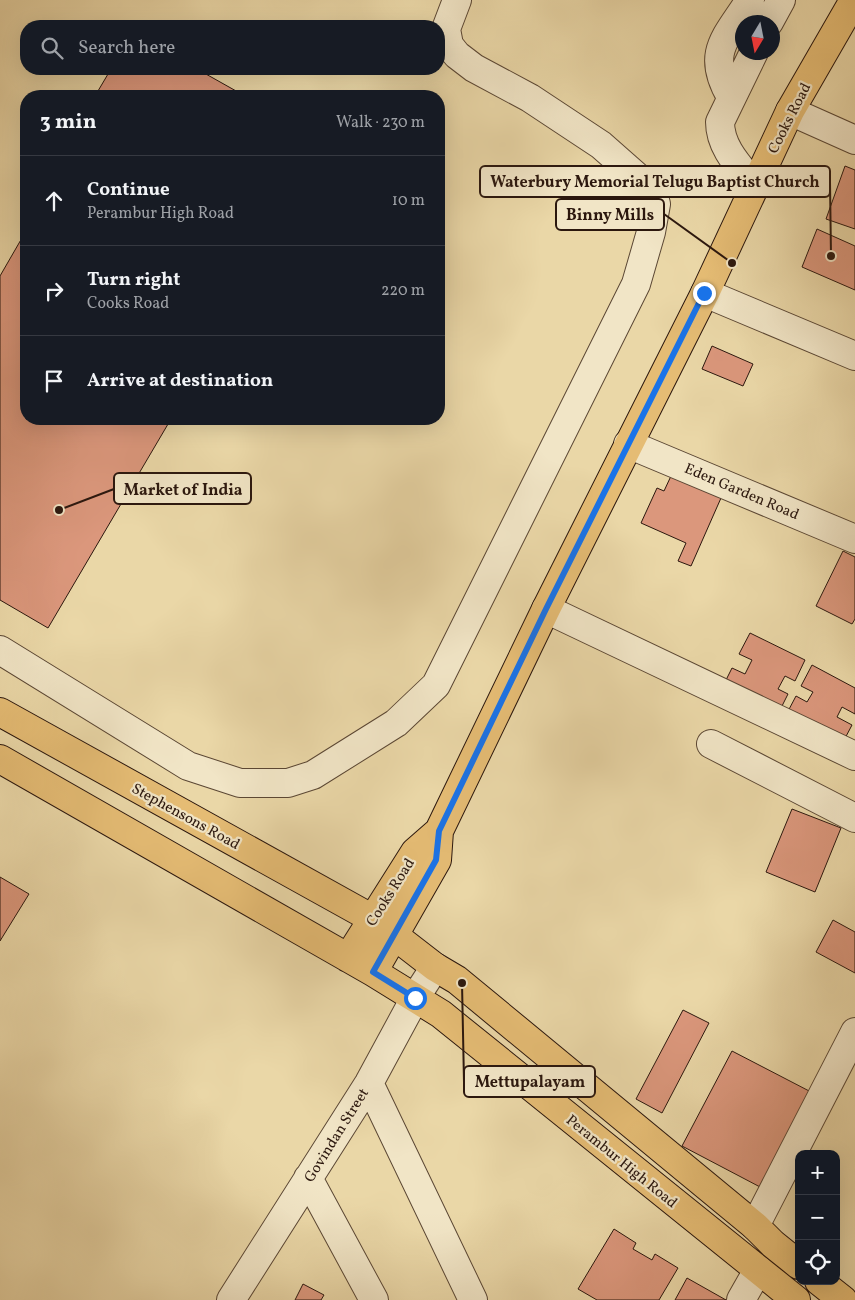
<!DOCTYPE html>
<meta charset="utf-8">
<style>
:root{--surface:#171b24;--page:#242831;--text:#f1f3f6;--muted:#9ea1a6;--line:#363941}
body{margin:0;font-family:Vollkorn,serif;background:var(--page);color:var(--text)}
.controls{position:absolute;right:15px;bottom:15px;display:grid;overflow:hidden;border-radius:10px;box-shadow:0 5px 20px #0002}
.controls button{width:45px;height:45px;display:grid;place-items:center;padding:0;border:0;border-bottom:1px solid var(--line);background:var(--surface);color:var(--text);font:25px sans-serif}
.compass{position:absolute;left:735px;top:15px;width:45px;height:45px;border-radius:50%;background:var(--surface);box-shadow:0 5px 20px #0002;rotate:190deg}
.stop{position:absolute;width:15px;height:15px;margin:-11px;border:4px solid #1a73e8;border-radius:50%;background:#fff}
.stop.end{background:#1a73e8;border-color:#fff;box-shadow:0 1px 5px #0008}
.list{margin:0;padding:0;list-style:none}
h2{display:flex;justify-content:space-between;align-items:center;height:65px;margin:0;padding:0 20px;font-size:21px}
h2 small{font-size:16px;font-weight:400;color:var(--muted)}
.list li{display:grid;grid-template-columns:32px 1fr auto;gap:15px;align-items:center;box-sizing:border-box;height:90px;padding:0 20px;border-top:1px solid var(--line)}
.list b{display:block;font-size:19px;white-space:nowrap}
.list p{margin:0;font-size:16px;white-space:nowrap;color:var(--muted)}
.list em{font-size:16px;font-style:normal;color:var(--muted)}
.icon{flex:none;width:28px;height:28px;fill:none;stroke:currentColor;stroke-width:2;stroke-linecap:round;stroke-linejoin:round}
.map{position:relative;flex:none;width:855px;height:1300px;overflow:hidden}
.search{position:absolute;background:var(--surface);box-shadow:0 5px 20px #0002;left:20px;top:20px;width:425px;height:55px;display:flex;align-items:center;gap:12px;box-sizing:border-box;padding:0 18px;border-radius:20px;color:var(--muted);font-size:19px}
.panel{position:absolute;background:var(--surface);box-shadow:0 5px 20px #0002;left:20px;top:90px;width:425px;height:335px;border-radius:20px}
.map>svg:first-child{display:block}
</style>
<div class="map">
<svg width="855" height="1300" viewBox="0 0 855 1300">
<rect width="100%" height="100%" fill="#ead7a7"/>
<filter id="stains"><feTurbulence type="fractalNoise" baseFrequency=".004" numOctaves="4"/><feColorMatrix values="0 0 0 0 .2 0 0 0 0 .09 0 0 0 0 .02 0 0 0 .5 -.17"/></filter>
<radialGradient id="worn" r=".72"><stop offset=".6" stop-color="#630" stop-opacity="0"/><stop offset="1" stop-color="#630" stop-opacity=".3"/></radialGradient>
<!-- building -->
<path fill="#db977c" stroke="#2b170e" d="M111 69H197L245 96H95Z
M845 166 855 170V229L826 219Z
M817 229 855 246V290L802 267Z
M26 231V419H171L48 628 0 600V276Z
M712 346 753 364 743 386 702 369Z
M671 476 721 498 691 566 678 561 686 543 641 523 657 488 664 491Z
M843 551 855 557V619L852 624 816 606Z
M750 633 805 660 795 681 785 676 778 689 788 694 778 714 723 686 732 668 745 674 752 660 739 654Z
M812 665 855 688V714L842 707 837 717 852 725 842 744 786 715 796 696 807 702 813 692 801 686Z
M792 809 841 828 815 892 766 872Z
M0 877 29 894 0 941Z
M833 920 855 932V973L816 952Z
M683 1010 709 1023 662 1113 636 1099Z
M732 1051 813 1093 762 1188 682 1146Z
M614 1229 636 1243 633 1249 652 1260 655 1254 678 1268 659 1300H597L578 1289Z
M687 1278 726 1300H675Z
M303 1284 324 1295 321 1300H295Z"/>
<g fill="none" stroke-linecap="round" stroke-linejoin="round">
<defs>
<path id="minor" d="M769 22 781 0
M754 52 720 122C720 148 740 167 755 186
M731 97C705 53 726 38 750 0
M790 111 855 140
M705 293 855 356
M628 444 855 539
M546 609 855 756
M0 650 188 766 240 783H288L313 775 396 723 436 685 636 284 651 232 656 204 652 190 601 145 530 98 474 68 457 55 449 45 446 29 457 0
M711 744 855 818
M369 1083 473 1300
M308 1178 374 1300
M755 1226 855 1032
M231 1300 369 1083 415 998 435 967
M741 1300 758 1270"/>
<path id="major" d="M0 712 373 919 435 967 457 980 755 1226 773 1244 799 1265
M0 759 373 972 441 1014 796 1300
M348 958 415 852 439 831
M373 972 437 860 439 831 546 609 705 293 790 111 854 0
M819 1281 843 1300"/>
</defs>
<!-- minor casing -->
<use href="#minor" stroke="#5b4734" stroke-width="30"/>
<!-- major casing -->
<use href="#major" stroke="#2b170e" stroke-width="30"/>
<!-- minor -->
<use href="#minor" stroke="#f1e5c6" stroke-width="28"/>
<!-- major -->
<use href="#major" stroke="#e5bc74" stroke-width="28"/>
</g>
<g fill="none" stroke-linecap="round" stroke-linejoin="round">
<!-- route -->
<path stroke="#1a73e8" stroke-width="6" d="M415 998 373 972 436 860 439 831 546 609 704 293"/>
</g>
<g text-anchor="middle" stroke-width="4.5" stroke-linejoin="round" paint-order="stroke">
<!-- street labels -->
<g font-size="15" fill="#2b170e" stroke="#f1e5c6">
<text transform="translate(789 118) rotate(-63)" y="5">Cooks Road</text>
<text transform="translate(742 491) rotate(23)" y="5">Eden Garden Road</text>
<text transform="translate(186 816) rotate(29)" y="5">Stephensons Road</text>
<text transform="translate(390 892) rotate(-58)" y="5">Cooks Road</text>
<text transform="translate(336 1135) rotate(-58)" y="5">Govindan Street</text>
<text transform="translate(622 1161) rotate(39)" y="5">Perambur High Road</text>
</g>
</g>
<!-- callouts -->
<path fill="none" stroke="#2b170e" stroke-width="2" d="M831 256L830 182M732 263L664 214M59 510L114 489M462 983L464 1082"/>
<g fill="#2b170e" stroke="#f1e5c6" stroke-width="2">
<circle cx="831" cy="256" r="5"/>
<circle cx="732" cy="263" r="5"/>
<circle cx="59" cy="510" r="5"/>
<circle cx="462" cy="983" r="5"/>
</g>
<g fill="#f1e5c6" stroke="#2b170e" stroke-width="2">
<rect x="480" y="166" width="350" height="31" rx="5"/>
<rect x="556" y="199" width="108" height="31" rx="5"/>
<rect x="114" y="473" width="137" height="31" rx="5"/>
<rect x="464" y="1066" width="131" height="31" rx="5"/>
</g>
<g font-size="16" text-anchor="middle" font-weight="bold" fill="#2b170e">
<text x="655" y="187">Waterbury Memorial Telugu Baptist Church</text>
<text x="610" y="220">Binny Mills</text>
<text x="183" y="495">Market of India</text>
<text x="530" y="1087">Mettupalayam</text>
</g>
<rect width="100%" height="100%" filter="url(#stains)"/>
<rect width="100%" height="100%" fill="url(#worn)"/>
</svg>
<div class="controls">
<button>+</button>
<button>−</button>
<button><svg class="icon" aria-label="locate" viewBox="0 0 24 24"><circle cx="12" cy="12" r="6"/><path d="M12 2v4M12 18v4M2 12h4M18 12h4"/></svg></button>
</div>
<svg class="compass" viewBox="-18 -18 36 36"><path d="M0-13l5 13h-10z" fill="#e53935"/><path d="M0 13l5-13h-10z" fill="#9ea1a6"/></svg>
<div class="stop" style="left:415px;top:998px"></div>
<div class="stop end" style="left:704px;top:293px"></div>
<div class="search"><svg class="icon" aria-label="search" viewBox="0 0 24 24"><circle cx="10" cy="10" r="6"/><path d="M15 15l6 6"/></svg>Search here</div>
<section class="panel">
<h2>3 min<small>Walk · 230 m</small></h2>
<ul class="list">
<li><svg class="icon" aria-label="ahead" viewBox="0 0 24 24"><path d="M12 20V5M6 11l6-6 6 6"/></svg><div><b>Continue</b><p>Perambur High Road</p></div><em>10 m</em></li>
<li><svg class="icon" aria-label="right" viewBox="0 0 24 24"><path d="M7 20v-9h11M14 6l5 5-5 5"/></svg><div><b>Turn right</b><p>Cooks Road</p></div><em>220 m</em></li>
<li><svg class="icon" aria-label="arrive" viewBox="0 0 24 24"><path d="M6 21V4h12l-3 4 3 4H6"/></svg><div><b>Arrive at destination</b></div></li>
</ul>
</section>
</div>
